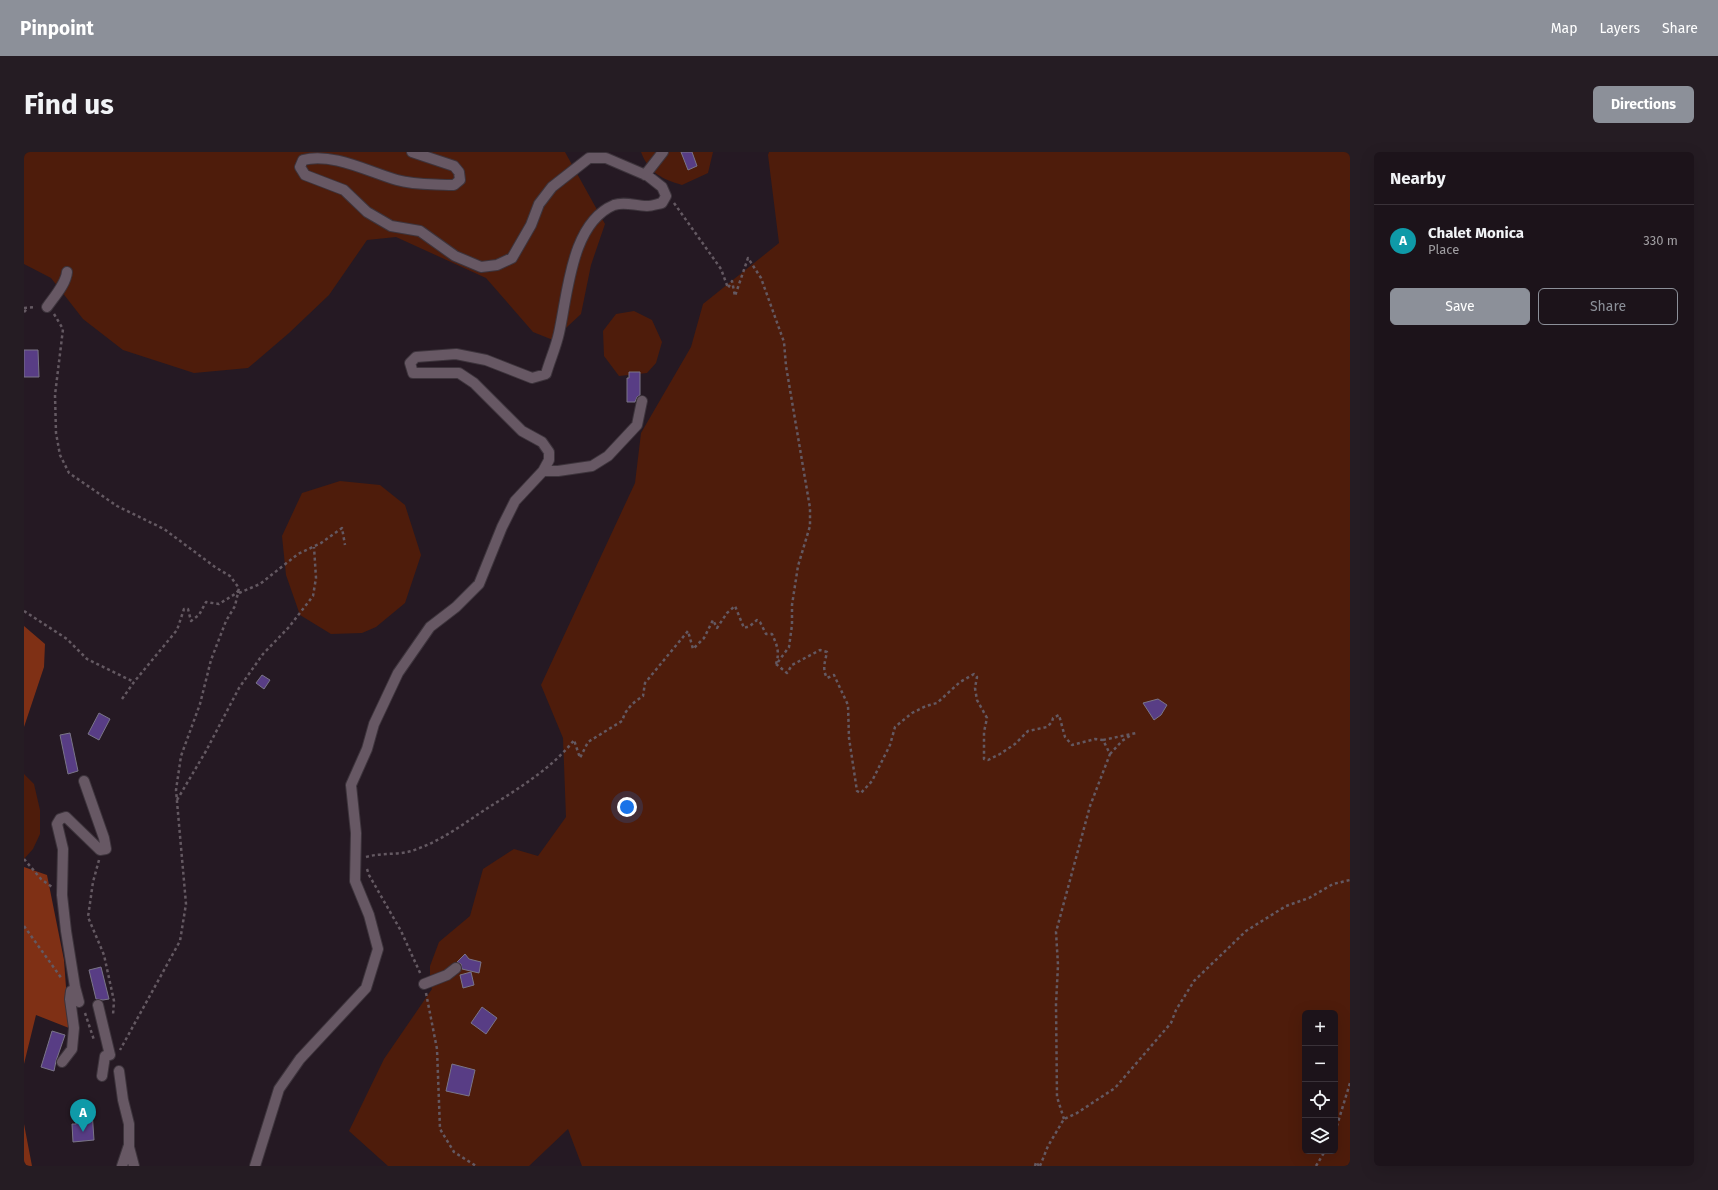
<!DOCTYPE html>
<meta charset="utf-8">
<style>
:root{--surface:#1c131a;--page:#251c23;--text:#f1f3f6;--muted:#a09ea2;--line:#3a3239;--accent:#8c9099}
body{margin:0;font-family:"Fira Sans",sans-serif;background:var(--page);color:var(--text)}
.controls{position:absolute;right:12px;bottom:12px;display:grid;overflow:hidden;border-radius:6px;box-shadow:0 4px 16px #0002}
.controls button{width:36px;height:36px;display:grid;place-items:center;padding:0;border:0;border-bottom:1px solid var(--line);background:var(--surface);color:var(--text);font:20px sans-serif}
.you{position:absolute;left:603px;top:655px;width:14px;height:14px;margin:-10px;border:3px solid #fff;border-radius:50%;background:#1a73e8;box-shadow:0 0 0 6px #1a73e833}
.badge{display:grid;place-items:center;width:26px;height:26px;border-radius:50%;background:var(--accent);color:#fff;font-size:13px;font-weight:700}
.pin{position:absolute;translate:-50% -33px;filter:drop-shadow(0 1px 2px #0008)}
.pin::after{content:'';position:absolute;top:21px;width:14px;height:12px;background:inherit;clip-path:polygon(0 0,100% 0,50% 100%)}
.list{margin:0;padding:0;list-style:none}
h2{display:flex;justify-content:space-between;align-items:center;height:52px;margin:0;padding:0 16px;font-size:17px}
h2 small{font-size:13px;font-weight:400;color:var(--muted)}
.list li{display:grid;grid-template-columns:26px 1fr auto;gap:12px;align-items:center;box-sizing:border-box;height:72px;padding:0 16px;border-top:1px solid var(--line)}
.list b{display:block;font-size:15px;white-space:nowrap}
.list p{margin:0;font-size:13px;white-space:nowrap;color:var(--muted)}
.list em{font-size:13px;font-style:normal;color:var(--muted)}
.actions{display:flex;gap:8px;padding:12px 16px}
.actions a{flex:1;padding:9px 0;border:1px solid var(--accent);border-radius:6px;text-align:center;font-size:14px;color:var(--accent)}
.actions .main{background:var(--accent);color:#fff}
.icon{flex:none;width:22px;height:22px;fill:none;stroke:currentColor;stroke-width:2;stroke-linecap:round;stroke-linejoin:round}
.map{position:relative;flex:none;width:1326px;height:1014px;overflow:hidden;border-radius:6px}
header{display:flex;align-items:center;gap:24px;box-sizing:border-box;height:56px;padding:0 20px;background:var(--accent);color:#fff}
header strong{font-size:19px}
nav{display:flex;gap:22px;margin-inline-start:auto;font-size:14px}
.intro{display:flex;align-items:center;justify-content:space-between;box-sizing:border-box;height:96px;padding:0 24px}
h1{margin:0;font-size:28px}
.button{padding:10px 18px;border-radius:6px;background:var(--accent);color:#fff;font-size:14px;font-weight:700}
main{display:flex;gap:24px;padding:0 24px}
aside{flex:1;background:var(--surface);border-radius:6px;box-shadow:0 4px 16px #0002}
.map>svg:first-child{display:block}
</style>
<header>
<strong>Pinpoint</strong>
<nav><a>Map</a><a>Layers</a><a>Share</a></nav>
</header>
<div class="intro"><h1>Find us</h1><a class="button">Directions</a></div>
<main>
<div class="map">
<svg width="1326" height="1014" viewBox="0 0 1326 1014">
<rect width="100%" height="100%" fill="#251923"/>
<!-- green -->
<path fill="#4e1c0b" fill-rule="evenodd" d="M0 0H541L581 72 567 113 557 162 529 188 509 180 462 126 372 85 343 88 305 143 265 181 224 216 170 221 99 198 59 167 27 126 0 112Z
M617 0H689L684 21 658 33C638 27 625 21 617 0Z
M745 0H1326V1014H558L544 977 505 1014H364L325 979 360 907 408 837 406 830V814L415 790 446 764 459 717 490 697 514 704 542 665 539 586 517 533 611 331 617 281 667 195 679 152 755 91 744 3ZM1281 861H1311V999H1281Z
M610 159 628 168 638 190 632 211 623 221 595 224 580 204 579 179 592 162Z
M316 329 356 333 381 353 397 403 381 451 352 475 338 481 307 482 276 463 262 423 258 384 278 341Z
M0 622 10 632 16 658V682L9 697 0 707Z"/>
<!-- forest -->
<path fill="#7f3015" d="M0 474 21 492 20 515 0 575Z
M0 715 23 723 40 808 45 876 12 863 0 912Z
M0 972 8 1014H0Z"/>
<!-- building -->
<path fill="#583d85" stroke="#7a7587" d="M657 0H668L673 14 664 18Z
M0 198H14L15 225H0Z
M605 220H616V243L613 245 611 250H603V226H605Z
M238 523 246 528 240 537 232 531Z
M1134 547 1143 553 1137 563 1130 568 1119 551Z
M75 561 86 567 75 588 64 582Z
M46 581 54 619 44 622 36 583Z
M441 802 445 807 457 810 455 821 438 817 437 812 433 810Z
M77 815 85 847 79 848 72 847 65 818Z
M447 820 450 833 439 836 436 823Z
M458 855 473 866 462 882 447 871Z
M28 879 41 883 32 909 30 919 17 915Z
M428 912 451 918 445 944 422 939Z
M68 959 70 988 49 990 48 972H52V960Z"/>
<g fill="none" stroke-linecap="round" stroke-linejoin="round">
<defs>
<path id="minor" d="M621 23 639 0
M23 155C30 145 42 132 43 120
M519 319H534L568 314 584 304 613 273 618 249
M400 832 423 823 432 816
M55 850 51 835 42 779 38 743 39 697 33 672 36 667 42 665 76 698 82 697 80 686 60 629
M74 853 86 903
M38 910 48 897 50 876 46 847 47 839
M95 919 99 948 105 972V995L110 1014
M78 924 81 904
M98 1014 105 993
M231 1014 255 937 276 907 342 836 354 797 345 763 331 729 332 681 327 633 343 597 350 572 374 521 406 475 432 455 455 432 478 375 491 349 519 319 525 308V300L518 290 498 279 450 231 435 221H389L386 211 392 205 432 202 462 208 508 226 522 222C526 208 532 195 535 181 544 141 547 71 590 53 601 49 611 54 623 54 628 54 633 52 638 51L642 44 638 35 624 24 582 6H565L528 35 515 52 507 73 488 106 473 113 457 115 431 104 396 79 367 74 343 60 320 38 281 23 276 15 279 8C308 0 345 20 373 28 390 33 407 32 425 33H430L436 28 435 20 430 14 388 0"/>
</defs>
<!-- minor casing -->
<use href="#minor" stroke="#3d343c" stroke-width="12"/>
<!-- path -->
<path stroke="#645962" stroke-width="2.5" stroke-dasharray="3 3" stroke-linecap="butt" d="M650 51 697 117 704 136 708 129 711 144 724 106 737 126 760 190 762 214 786 356V374L774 414 768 453V473L765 495 754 510
M0 156 12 155
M0 160 4 156
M30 162 39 177 31 243 32 281 36 303 45 321 93 354 140 377 191 415 206 424 215 436 211 454 202 469 187 508 176 552 157 604 152 638 162 752 156 789 96 898
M215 441 236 432 274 402 297 391 318 376 321 393
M0 459 43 487 63 507 110 530
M752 512 763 521 768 513 796 498 803 500C801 510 798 517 803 526L810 523 824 553 825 586 833 639 837 641 848 629 866 593 871 575 888 561 902 554 913 551 936 530 950 522 953 525 951 536 953 548 963 566 960 580V607L964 608 976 602 991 592 1004 579 1023 575 1028 570 1029 566 1035 563 1041 585 1048 593 1071 587 1079 588 1086 602 1066 654 1032 780 1034 813 1032 852 1033 945 1040 967
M98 547 110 530 153 478 160 457H164L167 469 175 463 182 450 195 452 211 442 215 438
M1079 588 1112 581
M1086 602 1098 589 1107 583
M153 648 182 599 215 536 239 502 265 475 289 444 292 426 290 395
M342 705C359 700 377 704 393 697 418 688 438 673 459 659 490 639 527 618 550 588L556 606 564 590 598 569 601 561 608 552 619 544 621 531 664 479 669 497 680 486 689 468 693 476 703 461 711 454 720 476 726 474 733 468 736 470 742 482H748C753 493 756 500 752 512
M0 707 17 727 28 735
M75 708 69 730 64 765 80 803 90 849 89 863
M343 717 345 723 377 779 397 823
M0 774 38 827
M402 841 413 897 416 977 430 1000 452 1014
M61 861 70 888
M1311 980 1326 931
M1011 1014 1012 1010 1015 1014
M1016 1014 1024 994 1040 967 1053 961 1091 936 1147 871 1152 858 1170 829 1222 779 1262 754 1285 746 1309 732 1326 728
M1292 1014 1301 999"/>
<!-- minor -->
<use href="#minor" stroke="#675864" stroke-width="10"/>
</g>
</svg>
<div class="controls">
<button>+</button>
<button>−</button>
<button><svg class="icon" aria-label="locate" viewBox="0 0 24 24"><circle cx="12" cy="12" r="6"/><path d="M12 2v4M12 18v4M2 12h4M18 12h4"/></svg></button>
<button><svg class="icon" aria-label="layers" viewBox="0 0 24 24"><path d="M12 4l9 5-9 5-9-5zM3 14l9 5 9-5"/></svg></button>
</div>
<div class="you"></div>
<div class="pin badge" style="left:59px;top:980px;background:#0f9aa8">A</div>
</div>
<aside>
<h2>Nearby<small></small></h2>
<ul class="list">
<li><span class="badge" style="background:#0f9aa8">A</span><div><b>Chalet Monica</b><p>Place</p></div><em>330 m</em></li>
</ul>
<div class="actions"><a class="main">Save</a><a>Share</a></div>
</aside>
</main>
